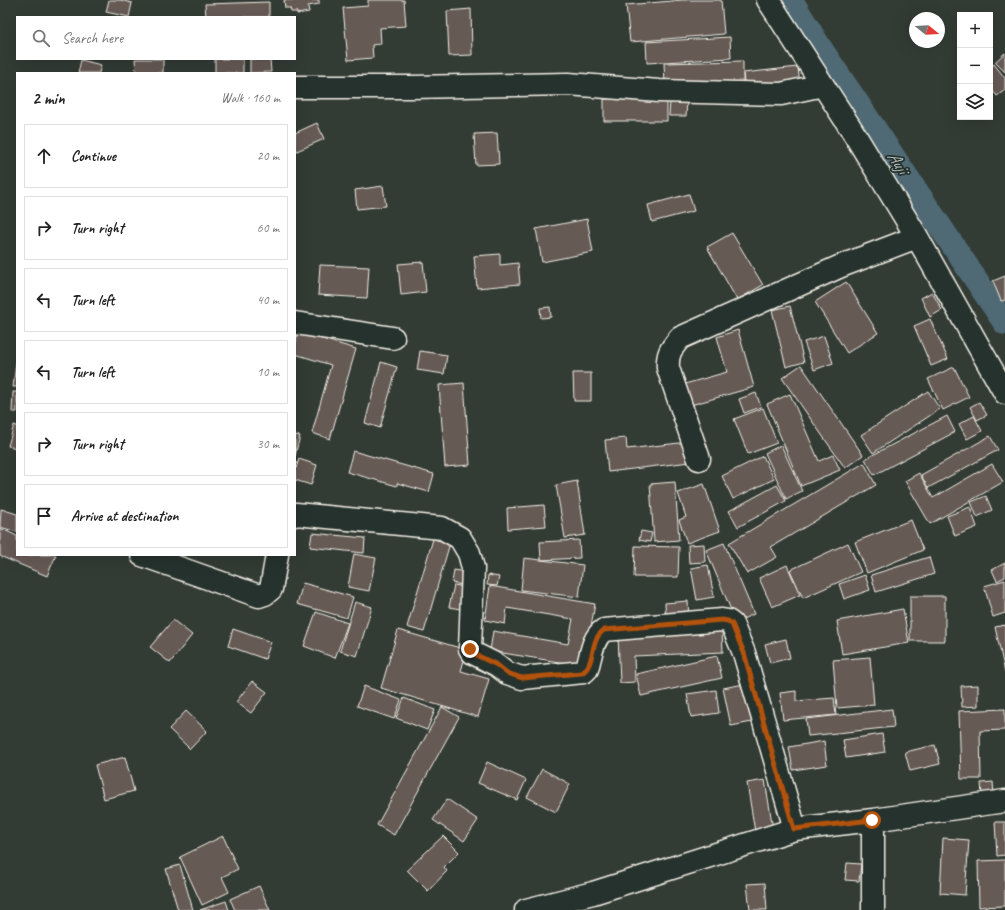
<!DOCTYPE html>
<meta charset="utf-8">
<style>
:root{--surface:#fff;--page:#f6f6f6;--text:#222;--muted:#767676;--line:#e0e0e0}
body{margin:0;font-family:Caveat,sans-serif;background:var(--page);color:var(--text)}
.controls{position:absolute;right:12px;top:12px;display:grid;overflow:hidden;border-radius:0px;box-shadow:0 4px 16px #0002}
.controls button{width:36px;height:36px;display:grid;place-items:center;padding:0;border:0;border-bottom:1px solid var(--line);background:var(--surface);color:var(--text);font:20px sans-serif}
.compass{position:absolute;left:909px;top:12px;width:36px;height:36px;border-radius:50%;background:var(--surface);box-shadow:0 4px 16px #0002;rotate:108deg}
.stop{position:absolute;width:12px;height:12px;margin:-9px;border:3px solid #b45309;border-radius:50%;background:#fff}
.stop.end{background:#b45309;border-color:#fff;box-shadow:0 1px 4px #0008}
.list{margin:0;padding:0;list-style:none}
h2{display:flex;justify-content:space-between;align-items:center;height:52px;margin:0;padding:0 16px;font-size:17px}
h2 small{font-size:13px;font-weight:400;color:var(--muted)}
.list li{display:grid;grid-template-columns:26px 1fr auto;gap:12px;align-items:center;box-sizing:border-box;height:64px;margin:0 8px 8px;padding:0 8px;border:1px solid var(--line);border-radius:0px}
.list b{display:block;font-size:15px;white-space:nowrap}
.list em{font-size:13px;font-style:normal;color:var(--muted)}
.icon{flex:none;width:22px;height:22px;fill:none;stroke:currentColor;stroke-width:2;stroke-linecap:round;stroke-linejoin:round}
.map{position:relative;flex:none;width:1005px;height:910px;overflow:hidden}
.search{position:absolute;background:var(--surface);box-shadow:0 4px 16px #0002;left:16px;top:16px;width:280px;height:44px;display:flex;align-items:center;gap:10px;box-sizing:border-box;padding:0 14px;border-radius:0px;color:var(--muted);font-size:15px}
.panel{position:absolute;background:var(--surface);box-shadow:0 4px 16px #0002;left:16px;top:72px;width:280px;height:484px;border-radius:0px}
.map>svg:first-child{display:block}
</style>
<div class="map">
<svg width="1005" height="910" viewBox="0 0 1005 910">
<rect width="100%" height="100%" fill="#333b35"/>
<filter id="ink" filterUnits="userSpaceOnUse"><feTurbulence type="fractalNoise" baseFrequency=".025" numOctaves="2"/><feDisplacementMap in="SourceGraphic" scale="8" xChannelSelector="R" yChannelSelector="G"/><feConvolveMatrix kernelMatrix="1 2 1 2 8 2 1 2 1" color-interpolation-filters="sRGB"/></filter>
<g filter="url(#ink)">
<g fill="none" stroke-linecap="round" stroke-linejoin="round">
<!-- canal -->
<path stroke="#4f6a74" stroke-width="24" d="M791 0 821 49 1005 323"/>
</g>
<!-- building -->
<path fill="#665a55" stroke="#f4f1e8" d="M109 0H120L132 3 129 17 106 12Z
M284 0H319V4L308 6 309 12 297 14V12H291L290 8H285Z
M368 0H404L406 26 380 28 381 44 372 45 373 58 348 60 343 8 368 6Z
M683 0H721L724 34 630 42 626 5Z
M269 2V17H206L205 4Z
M471 9 472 55 449 56 447 11Z
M730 37 731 58 647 63 646 42Z
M1005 53V72L995 62Z
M135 59H163V73H136Z
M215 59H243V73H215Z
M250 59H270L271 72 250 73Z
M81 60 101 65 99 73H78Z
M743 61V83L665 85 664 63Z
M994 64 1005 78V90L997 96 990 87V68Z
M798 67 800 86 745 91 743 73Z
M604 99H667V121H604Z
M670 101H687L686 116H669Z
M317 123 324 139 297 151 295 146V133Z
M497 133 499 164 476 165 474 134Z
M383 186 386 206 357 209 355 190Z
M689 194 694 211 652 222 648 205Z
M587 219 593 252 542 262 536 229Z
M732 233 763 285 737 300 707 247Z
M500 254V265L518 263 520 284 477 288 474 256Z
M423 262 426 292 401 295 398 264Z
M320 265 369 267 367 298 318 295Z
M1005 276V300L1001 301 993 281Z
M846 282 878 333 847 353 815 302Z
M932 292 942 310 930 317 921 298Z
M790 306 804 362 786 367 772 310Z
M550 307 551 317 541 318 540 308Z
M930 319 948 359 931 366 914 326Z
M738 330 754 387 691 405 685 384 727 372 717 337Z
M299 332 356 349 330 439 312 433 331 365 295 354V345Z
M824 336 833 363 814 370 804 342Z
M420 351 447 355 444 374 417 370Z
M17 355V387H13Z
M381 362 397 367 380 428 365 423Z
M801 365 863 455 845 468 782 378Z
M954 367 969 397 943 410 928 379Z
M573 373H591V401H574Z
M464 383 470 465 445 467 439 385Z
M928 391 940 409 873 453 861 435Z
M13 392H17V412H12Z
M756 393 761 407 744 413 739 399Z
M790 394 819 461 833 455 840 470 801 486 767 404Z
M979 402 987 415 977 420 970 407Z
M763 408 777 443 748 454 734 419Z
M947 416 955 432 874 475 865 459Z
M974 416 982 431 967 439 959 424Z
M14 425 17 426V448L8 446Z
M295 435 300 436 295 456Z
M990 436 998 450 928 488 921 475Z
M626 438 627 449 688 442 690 462 608 472 605 440Z
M781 445 802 491 786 499 765 453Z
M353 451 434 474 429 492 397 483V486L347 472Z
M763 456 774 479 733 499 722 476Z
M299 459 317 465 311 485 295 480V471Z
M864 463 876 485 771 547 777 557 747 574 729 543Z
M992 464 1003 482 930 524 905 481 919 473 933 498Z
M577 481 585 535 565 538 556 485Z
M675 482 679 540 654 542 650 484Z
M704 484 720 531 687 543 679 520 686 517 678 493Z
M777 485 786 501 738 527 729 511Z
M986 496 992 510 977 517 971 502Z
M544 505 546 526 508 529 507 508Z
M970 507 977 527 955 536 947 516Z
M1 509 17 514V532L0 527Z
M911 520 923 550 867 573 855 542Z
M0 528 17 536V555H56L47 576 0 556Z
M641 531 652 533 650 542 639 540Z
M312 533 365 538 364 553 310 547Z
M433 539 450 543 424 632 407 627Z
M579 540 580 558 541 560 540 542Z
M724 543 754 614 736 622 706 550Z
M848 543 861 572 803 598 790 570Z
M704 544 705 562 689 563 688 545Z
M635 546 679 547 678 577H634Z
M354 554 376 558 369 591 348 587Z
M929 557 934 574 876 592 871 575Z
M524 558 583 565 579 597 521 590Z
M1005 563V577L997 581 992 570Z
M708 565 714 597 697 600 691 568Z
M787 565 800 595 772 607 759 578Z
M454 570 470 573 468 586 452 583Z
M488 575 499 577 497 586 487 585Z
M865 575 870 590 844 599 839 584Z
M1005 580V613L993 617 984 586Z
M303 583 353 597 347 618 297 604Z
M454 585 470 588 466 610 449 607Z
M490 586 595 604 584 666 490 651 493 631 568 644 573 619 507 608 505 624 485 620Z
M910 596H945V641H910Z
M688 601 689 620 666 622 665 603Z
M355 602 372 607 357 656 340 651Z
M903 609 909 643 842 654 837 621Z
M316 612 348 623 335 658 304 646Z
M173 620 192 635 170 663 150 647Z
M1005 625V672L995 627Z
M233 629 271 642 265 659 228 646Z
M398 630 467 650 461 671 489 679 478 717 381 688Z
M722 630 723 652 634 656 635 682 620 683 618 635Z
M786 639 790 658 770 663 765 644Z
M717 656 722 678 641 696 636 674Z
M870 657 874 705 837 708 833 660Z
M252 681 267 692 251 713 236 702Z
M744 684 752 722 731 726 723 688Z
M978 685V706L962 707 961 686Z
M364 686 401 700 394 719 357 706Z
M716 690 719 713 691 717 687 694Z
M796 691V701L834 698 836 715 783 720 780 693Z
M404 698 435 710 427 730 396 718Z
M442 707 459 717 394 835 377 825Z
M892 709 894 727 808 736 806 719Z
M1005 709V730L980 731 981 779H961L959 711Z
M186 711 207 731 190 749 169 729Z
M882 734 885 752 846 758 843 740Z
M824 741 827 765 793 770 789 747Z
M935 745 940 764 910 771 905 752Z
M125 757 134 791 104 799 95 765Z
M487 762 526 780 517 800 478 783Z
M542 769 570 784 556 812 527 797Z
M765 780 773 829 755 832 747 783Z
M993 782 994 795 982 796 981 783Z
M447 799 478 820 464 841 433 820Z
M995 822H1005V855L997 856Z
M223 836 238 869 222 877 229 892 202 905 180 857Z
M443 836 459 852 444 867 447 871 428 891 407 870Z
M943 838 969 840 965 895 940 893Z
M1005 860V906L979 907 978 861Z
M847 863 861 864 859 881 845 880Z
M180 865 193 910H178L166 869Z
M765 883 767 910H750L747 884Z
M259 886 270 910H235L230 899Z
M226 901 229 910H200Z"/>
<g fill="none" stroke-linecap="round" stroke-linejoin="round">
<defs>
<path id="minor" d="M768 0 850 127 917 237 1005 393
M295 87H411L568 84 659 91 781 94 823 85
M295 323 393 338
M699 459 668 368C667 353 671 349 680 338L841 266 917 237
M295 515 296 514 442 528 460 538 469 553 473 568 470 649 473 653 497 665 507 673 522 678 584 672 587 669C591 656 592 638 604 630L722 620 728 621 732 624 744 653 795 829
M142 555 259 596 265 594 271 589 277 555
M873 820V910
M526 910 593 893 795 829 873 820 1005 801"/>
</defs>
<!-- minor casing -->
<use href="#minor" stroke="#f4f1e8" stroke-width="25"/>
<!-- minor -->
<use href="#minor" stroke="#26332d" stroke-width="22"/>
</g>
</g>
<g fill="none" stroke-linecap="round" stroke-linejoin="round" filter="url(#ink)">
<!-- route -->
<path stroke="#b45309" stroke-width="5" d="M470 649 472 653 497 665 507 673 522 678 582 673C596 664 589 640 604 630L722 620 728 621 732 624 744 653 794 829 872 820"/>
</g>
<g text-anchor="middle" stroke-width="3.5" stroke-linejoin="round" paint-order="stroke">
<!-- water labels -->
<g font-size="18" font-style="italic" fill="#b2bbba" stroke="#26332d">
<text transform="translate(898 162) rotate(56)" y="6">Auji</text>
</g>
</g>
</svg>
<div class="controls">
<button>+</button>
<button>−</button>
<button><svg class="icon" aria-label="layers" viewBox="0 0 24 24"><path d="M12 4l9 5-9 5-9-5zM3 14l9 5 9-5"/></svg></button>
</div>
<svg class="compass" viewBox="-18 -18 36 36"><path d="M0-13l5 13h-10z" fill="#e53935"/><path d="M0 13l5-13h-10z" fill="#767676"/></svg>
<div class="stop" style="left:872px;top:820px"></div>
<div class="stop end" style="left:470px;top:649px"></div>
<div class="search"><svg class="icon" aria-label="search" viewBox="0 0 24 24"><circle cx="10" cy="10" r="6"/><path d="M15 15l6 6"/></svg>Search here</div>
<section class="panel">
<h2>2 min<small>Walk · 160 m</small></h2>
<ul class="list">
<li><svg class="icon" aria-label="ahead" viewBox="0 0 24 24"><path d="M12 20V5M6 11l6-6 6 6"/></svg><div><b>Continue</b></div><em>20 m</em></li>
<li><svg class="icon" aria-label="right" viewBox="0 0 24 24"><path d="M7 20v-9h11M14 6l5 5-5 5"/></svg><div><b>Turn right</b></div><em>60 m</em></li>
<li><svg class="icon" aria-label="left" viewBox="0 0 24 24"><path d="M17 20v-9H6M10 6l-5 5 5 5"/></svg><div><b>Turn left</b></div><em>40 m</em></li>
<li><svg class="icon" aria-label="left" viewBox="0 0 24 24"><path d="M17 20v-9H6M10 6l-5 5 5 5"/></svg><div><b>Turn left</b></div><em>10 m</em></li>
<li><svg class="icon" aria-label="right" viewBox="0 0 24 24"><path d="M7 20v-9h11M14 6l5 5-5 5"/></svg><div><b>Turn right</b></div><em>30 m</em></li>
<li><svg class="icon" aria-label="arrive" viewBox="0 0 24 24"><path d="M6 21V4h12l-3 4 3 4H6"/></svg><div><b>Arrive at destination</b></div></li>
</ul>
</section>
</div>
